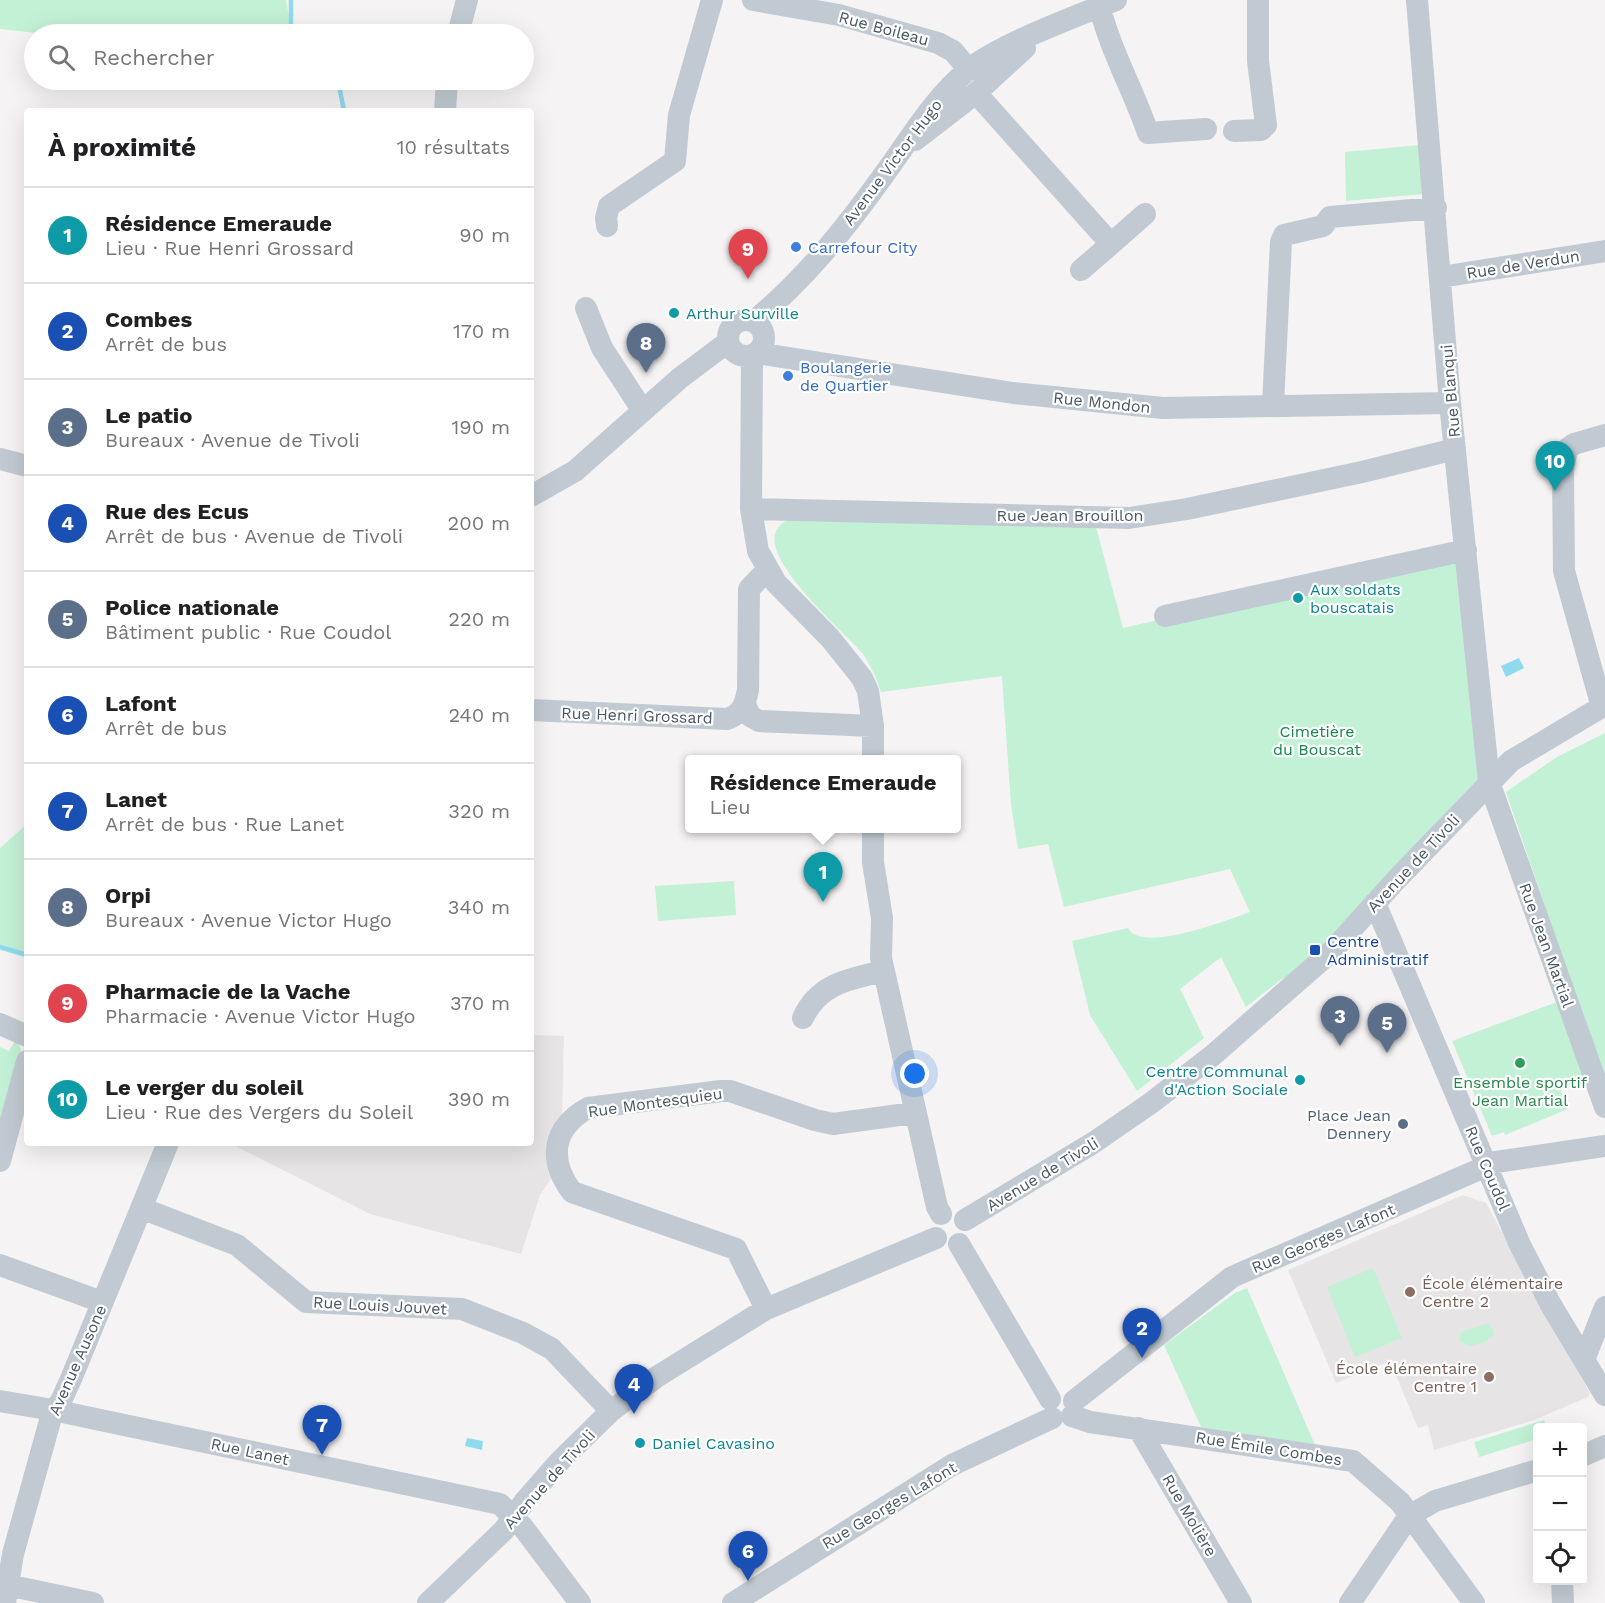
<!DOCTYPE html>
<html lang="fr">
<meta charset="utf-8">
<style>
:root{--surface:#fff;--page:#f6f6f6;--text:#202124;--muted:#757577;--line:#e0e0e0;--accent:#b45309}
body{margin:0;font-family:"Work Sans",sans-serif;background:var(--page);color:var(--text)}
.controls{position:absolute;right:18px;bottom:18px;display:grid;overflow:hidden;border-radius:6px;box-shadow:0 6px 24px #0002}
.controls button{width:54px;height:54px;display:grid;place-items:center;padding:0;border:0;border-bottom:2px solid var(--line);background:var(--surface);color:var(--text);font:30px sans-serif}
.you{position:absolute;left:915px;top:1074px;width:21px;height:21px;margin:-15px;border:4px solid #fff;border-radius:50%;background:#1a73e8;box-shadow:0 0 0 9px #1a73e833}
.badge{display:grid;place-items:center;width:39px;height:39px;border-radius:50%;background:var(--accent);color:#fff;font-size:20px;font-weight:700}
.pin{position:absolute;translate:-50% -50px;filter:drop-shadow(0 2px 3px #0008)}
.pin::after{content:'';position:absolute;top:32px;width:21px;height:18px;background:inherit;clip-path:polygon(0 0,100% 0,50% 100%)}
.popup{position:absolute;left:685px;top:755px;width:276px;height:78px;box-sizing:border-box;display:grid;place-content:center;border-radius:6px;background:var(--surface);filter:drop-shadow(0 2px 4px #0005);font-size:20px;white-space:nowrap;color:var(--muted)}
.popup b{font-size:22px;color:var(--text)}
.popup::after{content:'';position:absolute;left:50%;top:100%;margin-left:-12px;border:12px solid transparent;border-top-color:var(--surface)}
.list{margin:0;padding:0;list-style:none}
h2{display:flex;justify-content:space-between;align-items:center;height:78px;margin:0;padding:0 24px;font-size:26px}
h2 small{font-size:20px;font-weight:400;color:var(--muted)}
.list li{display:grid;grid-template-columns:39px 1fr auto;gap:18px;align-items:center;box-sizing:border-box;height:96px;padding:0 24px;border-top:2px solid var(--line)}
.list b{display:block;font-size:22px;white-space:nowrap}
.list p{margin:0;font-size:20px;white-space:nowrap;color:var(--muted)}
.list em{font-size:20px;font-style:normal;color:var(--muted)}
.icon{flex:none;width:33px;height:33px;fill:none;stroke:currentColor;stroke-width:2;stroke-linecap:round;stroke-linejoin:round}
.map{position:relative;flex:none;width:1605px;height:1603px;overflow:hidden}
.search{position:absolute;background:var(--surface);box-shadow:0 6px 24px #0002;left:24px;top:24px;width:510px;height:66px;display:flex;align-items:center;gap:15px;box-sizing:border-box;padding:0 21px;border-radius:33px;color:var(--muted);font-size:22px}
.panel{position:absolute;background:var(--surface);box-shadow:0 6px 24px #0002;left:24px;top:108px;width:510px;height:1038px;border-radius:6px}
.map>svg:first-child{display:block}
</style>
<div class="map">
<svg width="1605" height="1603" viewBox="0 0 1605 1603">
<rect width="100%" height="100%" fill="#f5f3f3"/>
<!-- education -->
<path fill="#e6e4e5" d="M531 1035 564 1036 562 1119 553 1176 540 1195 521 1254 370 1214 229 1143H531Z
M1463 1195 1486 1203 1590 1393 1588 1397 1534 1420 1434 1450 1428 1425 1418 1428 1390 1361 1336 1383 1288 1270Z"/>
<!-- green -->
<path fill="#c3f1d5" d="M0 0H286L292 34H46L0 29Z
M1420 145 1424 194 1346 201 1345 152Z
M792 519 1096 527 1123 628 1466 550 1489 782 1292 988 1283 978 1246 1007 1221 957 1180 989 1204 1038 1137 1091 1090 1015 1072 941 1128 928C1141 954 1228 920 1250 912L1230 869 1064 907 1048 844 1018 849 1011 805 1002 676 881 692C877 679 871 666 863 654 847 633 731 538 792 519Z
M1605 733V1082L1506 792 1557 757Z
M27 824V958L0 950V848Z
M734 881 736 915 658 921 655 886Z
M1557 1002 1584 1079 1560 1089 1568 1109 1505 1135 1504 1132 1492 1136 1452 1041Z
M16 1039 21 1050 0 1132V1047L9 1051Z
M1373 1268 1402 1338 1355 1357 1327 1287Z
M1247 1288 1315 1445 1201 1427 1164 1345 1235 1293Z
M1485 1324H1488L1493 1330 1494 1335 1483 1343 1469 1346 1459 1341 1461 1332Z
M1544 1420 1547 1427 1538 1428 1537 1439 1479 1457 1474 1442Z"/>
<!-- water -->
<path fill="#90daee" d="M1519 658 1524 668 1506 677 1501 666Z
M467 1438 483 1441 482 1450 465 1446Z"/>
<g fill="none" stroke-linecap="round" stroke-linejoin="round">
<!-- stream -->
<path stroke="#90daee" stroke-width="4.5" d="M291 0V25L303 34
M338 80 344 111
M0 947 27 955"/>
<!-- minor -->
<path stroke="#c1cad2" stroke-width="22" d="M753 0 839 15 938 43 953 51 969 70
M1098 0C1108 46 1133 89 1148 133L1206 129
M1417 0 1450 403 1489 782 1605 1107
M458 34 467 0
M976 93 1111 244 1145 214
M445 111 447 80
M1234 131 1261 130 1266 125 1258 61V0
M915 140 976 93 1025 48
M607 226 606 218 609 206 675 161 679 115 712 0
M1081 270 1111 244
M1441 277 1605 251
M586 308 602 348 643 411
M728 338a18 18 0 1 1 36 0a18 18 0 1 1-36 0Z
M754 321C804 280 845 229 883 176 910 139 933 99 968 70 1002 43 1075 17 1116 0
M757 353 1013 393 1163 408 1450 403
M752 356 751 509 758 551 776 583 830 638 862 678 868 691 873 726V760
M1273 405 1281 242 1284 235 1323 226 1330 217 1436 208
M0 459 27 466
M531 496 575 471 680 378 728 342
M751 509 1129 518 1187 509 1362 472 1455 449
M1165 616 1466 550
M745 704 750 716 759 721 873 726
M1602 707 1564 571 1563 470 1567 449 1574 444 1605 435
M531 710 727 719C742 714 745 705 748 690L749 589 767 570
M873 828V862L882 918 881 958 937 1207 941 1214
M1375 903 1520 1245 1551 1305 1605 1395
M803 1018C819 983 850 979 884 971
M0 1024 27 1036
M0 1161 27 1061
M141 1208 237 1245 306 1302 462 1309 523 1333 552 1349 611 1411
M965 1220 1093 1143 1151 1103 1212 1056 1332 951 1397 879 1511 761 1605 705
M959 1244 1050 1399
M0 1265 102 1302
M766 1309 736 1249 572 1192C548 1160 552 1128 588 1108L721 1091H730L815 1120 833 1124 914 1113
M1584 1360 1605 1307
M0 1401 53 1410 500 1504 522 1526 580 1603
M1074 1401 1232 1277 1496 1162 1605 1146
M1072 1416 1090 1422 1353 1461 1400 1502 1474 1603
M1138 1428 1241 1603
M1582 1456 1605 1446
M1562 1580 1563 1603
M7 1585 93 1603
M5 1603 13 1554 53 1410 60 1403 71 1379 168 1143
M428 1603 504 1530 525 1501 560 1461 611 1411 658 1376 766 1309 936 1238
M733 1603 952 1465 1052 1418
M1350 1603 1409 1516 1435 1501 1538 1470"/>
</g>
<!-- markers -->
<g fill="#3f7fe0" stroke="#fff" stroke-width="2">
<circle cx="796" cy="247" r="6"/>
<circle cx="788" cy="376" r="6"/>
</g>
<g fill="#0f9aa8" stroke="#fff" stroke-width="2">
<circle cx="674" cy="313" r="6"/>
<circle cx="1298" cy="598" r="6"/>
<circle cx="1300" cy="1080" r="6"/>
<circle cx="640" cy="1443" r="6"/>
</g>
<rect fill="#1a4fb4" stroke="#fff" stroke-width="2" x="1309" y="944" width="12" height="12" rx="3"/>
<circle fill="#2e9e5b" stroke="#fff" stroke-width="2" cx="1520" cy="1063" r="6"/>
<circle fill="#5c6f8a" stroke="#fff" stroke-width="2" cx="1403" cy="1124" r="6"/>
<g fill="#8d6e63" stroke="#fff" stroke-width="2">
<circle cx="1410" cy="1292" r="6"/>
<circle cx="1489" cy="1377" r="6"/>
</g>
<g text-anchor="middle" stroke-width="4.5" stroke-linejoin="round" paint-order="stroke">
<!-- street labels -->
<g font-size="16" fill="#4a5661" stroke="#fff">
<text transform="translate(884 28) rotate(15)" y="6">Rue Boileau</text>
<text transform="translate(892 162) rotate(-53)" y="6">Avenue Victor Hugo</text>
<text transform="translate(1523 264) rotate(-9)" y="6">Rue de Verdun</text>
<text transform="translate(1450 391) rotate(-95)" y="6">Rue Blanqui</text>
<text transform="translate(1102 402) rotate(6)" y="6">Rue Mondon</text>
<text x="1070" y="521">Rue Jean Brouillon</text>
<text transform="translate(637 715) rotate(2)" y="6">Rue Henri Grossard</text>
<text transform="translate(1413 863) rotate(-47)" y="6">Avenue de Tivoli</text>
<text transform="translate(1547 945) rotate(70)" y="6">Rue Jean Martial</text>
<text transform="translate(655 1102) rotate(-8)" y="6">Rue Montesquieu</text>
<text transform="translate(1488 1168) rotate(67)" y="6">Rue Coudol</text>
<text transform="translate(1042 1174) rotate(-31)" y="6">Avenue de Tivoli</text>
<text transform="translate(1323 1238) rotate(-23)" y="6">Rue Georges Lafont</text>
<text transform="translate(380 1305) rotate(3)" y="6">Rue Louis Jouvet</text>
<text transform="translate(77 1360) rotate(-66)" y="6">Avenue Ausone</text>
<text transform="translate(1269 1448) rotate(9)" y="6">Rue Émile Combes</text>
<text transform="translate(250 1451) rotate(12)" y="6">Rue Lanet</text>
<text transform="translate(549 1479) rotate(-48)" y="6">Avenue de Tivoli</text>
<text transform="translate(889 1505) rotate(-31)" y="6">Rue Georges Lafont</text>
<text transform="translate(1190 1515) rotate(60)" y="6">Rue Molière</text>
</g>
<!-- shop labels -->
<g font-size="16" fill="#366cbe" stroke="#fff" text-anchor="start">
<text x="808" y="253">Carrefour City</text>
<text x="800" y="373">Boulangerie<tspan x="800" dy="18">de Quartier</tspan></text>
</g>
<!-- culture labels -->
<g font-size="16" fill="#0d838f" stroke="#fff" text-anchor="start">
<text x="686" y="319">Arthur Surville</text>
<text x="1310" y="595">Aux soldats<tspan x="1310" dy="18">bouscatais</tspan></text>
<text x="1288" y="1077" text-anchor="end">Centre Communal<tspan x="1288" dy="18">d'Action Sociale</tspan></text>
<text x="652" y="1449">Daniel Cavasino</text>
</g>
<!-- park labels -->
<g font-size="16" fill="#17864f" stroke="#fff">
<text x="1317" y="737">Cimetière<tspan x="1317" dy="18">du Bouscat</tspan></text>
</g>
<!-- transit labels -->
<g font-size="16" fill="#164399" stroke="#fff" text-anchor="start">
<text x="1327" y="947">Centre<tspan x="1327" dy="18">Administratif</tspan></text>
</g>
<!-- leisure labels -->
<g font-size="16" fill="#27864d" stroke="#fff">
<text x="1520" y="1088">Ensemble sportif<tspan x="1520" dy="18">Jean Martial</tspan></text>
</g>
<!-- service labels -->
<g font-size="16" fill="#4e5e75" stroke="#fff" text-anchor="end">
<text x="1391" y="1121">Place Jean<tspan x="1391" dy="18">Dennery</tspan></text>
</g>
<!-- education labels -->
<g font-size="16" fill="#785e54" stroke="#fff" text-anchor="start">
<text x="1422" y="1289">École élémentaire<tspan x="1422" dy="18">Centre 2</tspan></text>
<text x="1477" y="1374" text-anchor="end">École élémentaire<tspan x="1477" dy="18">Centre 1</tspan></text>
</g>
</g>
</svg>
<div class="controls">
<button>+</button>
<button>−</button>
<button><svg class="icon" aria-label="locate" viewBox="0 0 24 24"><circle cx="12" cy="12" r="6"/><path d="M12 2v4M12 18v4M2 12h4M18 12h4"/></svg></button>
</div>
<div class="you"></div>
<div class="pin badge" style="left:823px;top:902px;background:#0f9aa8">1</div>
<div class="popup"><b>Résidence Emeraude</b>Lieu</div>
<div class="pin badge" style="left:1142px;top:1358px;background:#1a4fb4">2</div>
<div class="pin badge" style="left:1340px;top:1046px;background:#5c6f8a">3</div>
<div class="pin badge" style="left:634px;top:1414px;background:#1a4fb4">4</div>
<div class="pin badge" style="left:1387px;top:1053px;background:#5c6f8a">5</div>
<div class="pin badge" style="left:748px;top:1581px;background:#1a4fb4">6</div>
<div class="pin badge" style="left:322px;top:1455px;background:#1a4fb4">7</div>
<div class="pin badge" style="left:646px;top:373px;background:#5c6f8a">8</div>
<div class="pin badge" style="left:748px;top:279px;background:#e0444e">9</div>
<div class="pin badge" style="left:1555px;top:491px;background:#0f9aa8">10</div>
<div class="search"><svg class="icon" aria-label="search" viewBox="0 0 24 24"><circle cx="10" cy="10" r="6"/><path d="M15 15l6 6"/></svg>Rechercher</div>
<section class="panel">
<h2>À proximité<small>10 résultats</small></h2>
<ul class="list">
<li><span class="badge" style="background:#0f9aa8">1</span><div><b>Résidence Emeraude</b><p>Lieu · Rue Henri Grossard</p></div><em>90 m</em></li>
<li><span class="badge" style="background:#1a4fb4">2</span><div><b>Combes</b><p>Arrêt de bus</p></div><em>170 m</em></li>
<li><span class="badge" style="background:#5c6f8a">3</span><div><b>Le patio</b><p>Bureaux · Avenue de Tivoli</p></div><em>190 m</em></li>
<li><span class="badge" style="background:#1a4fb4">4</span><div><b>Rue des Ecus</b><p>Arrêt de bus · Avenue de Tivoli</p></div><em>200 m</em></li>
<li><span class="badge" style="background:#5c6f8a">5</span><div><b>Police nationale</b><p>Bâtiment public · Rue Coudol</p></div><em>220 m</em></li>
<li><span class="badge" style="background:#1a4fb4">6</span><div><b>Lafont</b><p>Arrêt de bus</p></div><em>240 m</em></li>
<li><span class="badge" style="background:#1a4fb4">7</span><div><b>Lanet</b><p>Arrêt de bus · Rue Lanet</p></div><em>320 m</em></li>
<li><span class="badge" style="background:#5c6f8a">8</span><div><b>Orpi</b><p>Bureaux · Avenue Victor Hugo</p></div><em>340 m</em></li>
<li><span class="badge" style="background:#e0444e">9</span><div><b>Pharmacie de la Vache</b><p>Pharmacie · Avenue Victor Hugo</p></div><em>370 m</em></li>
<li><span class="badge" style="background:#0f9aa8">10</span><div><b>Le verger du soleil</b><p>Lieu · Rue des Vergers du Soleil</p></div><em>390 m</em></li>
</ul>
</section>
</div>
